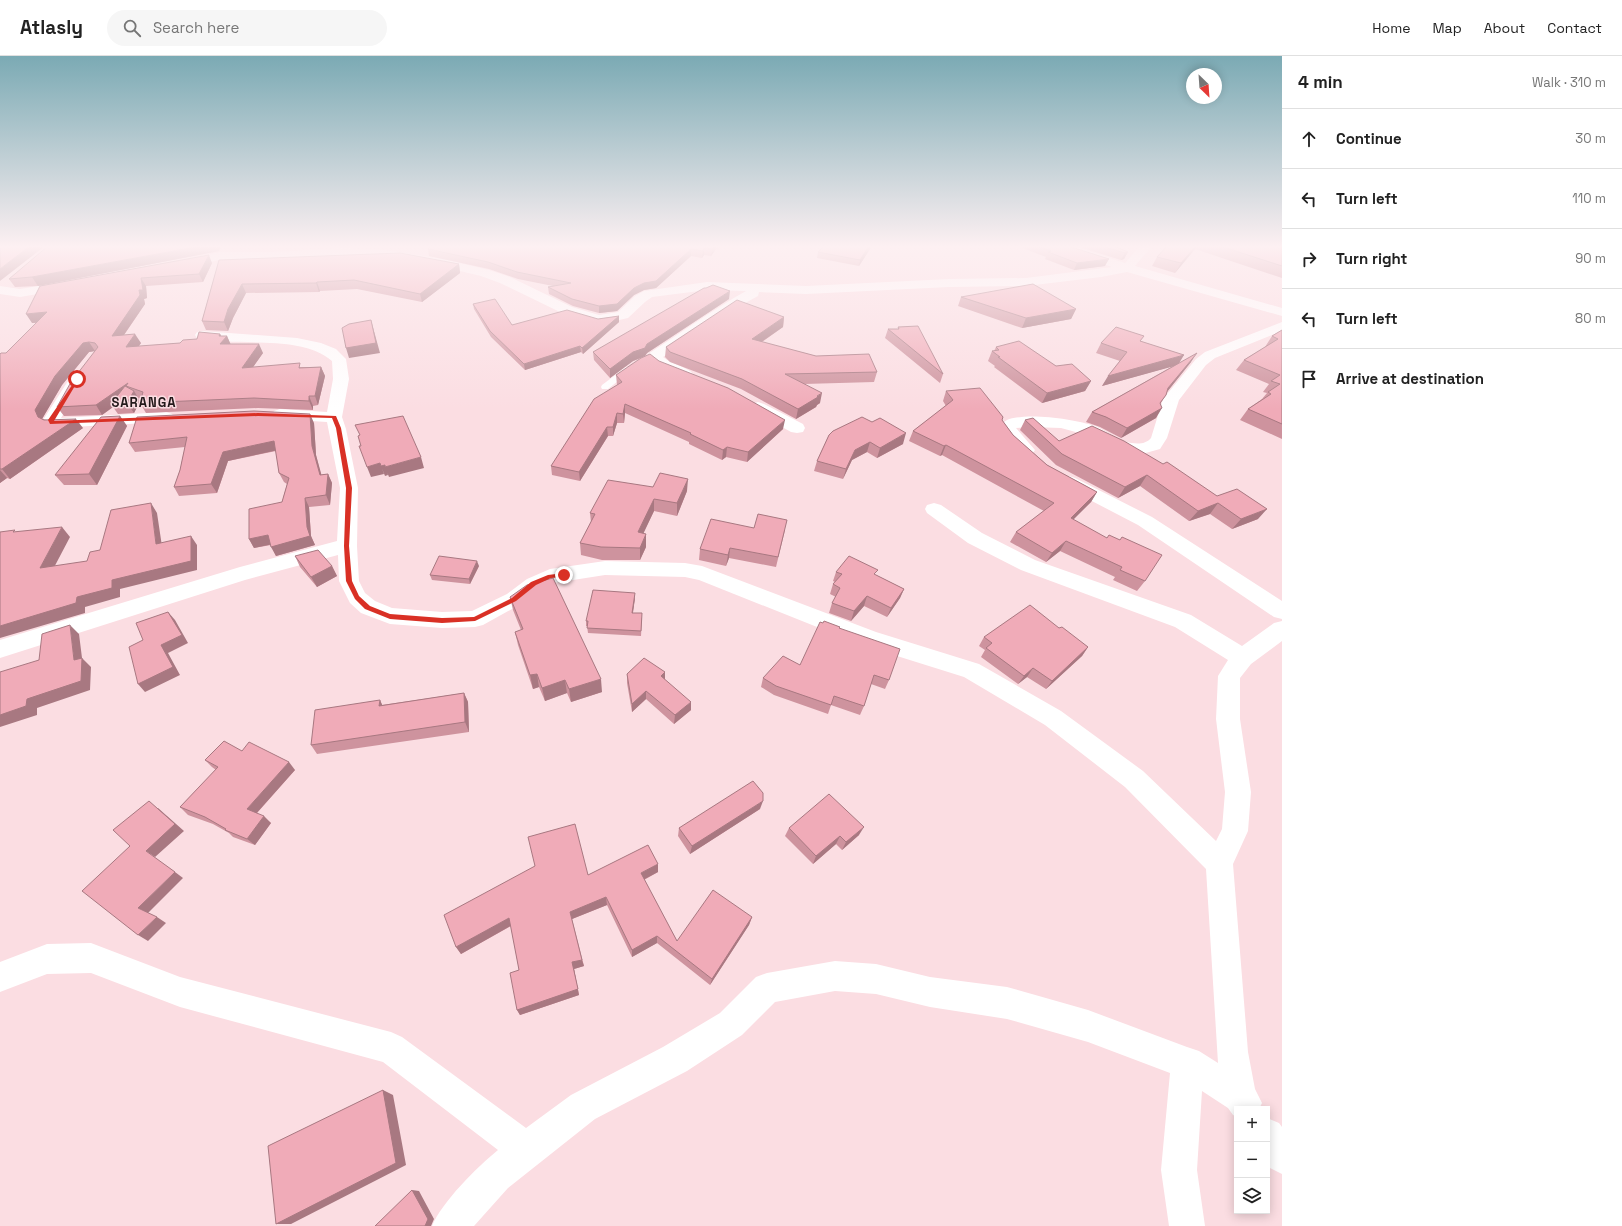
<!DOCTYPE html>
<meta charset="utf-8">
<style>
:root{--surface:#fff;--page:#f6f6f6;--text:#222;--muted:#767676;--line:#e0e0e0}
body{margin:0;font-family:"Space Grotesk",sans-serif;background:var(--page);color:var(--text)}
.controls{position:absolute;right:12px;bottom:12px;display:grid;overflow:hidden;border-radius:0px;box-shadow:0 2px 10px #0003}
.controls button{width:36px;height:36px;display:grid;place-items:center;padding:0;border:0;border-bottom:1px solid var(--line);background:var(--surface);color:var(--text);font:20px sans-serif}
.compass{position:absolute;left:1186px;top:12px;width:36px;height:36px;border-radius:50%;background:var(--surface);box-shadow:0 2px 10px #0003;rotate:155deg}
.stop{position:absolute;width:12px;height:12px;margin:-9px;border:3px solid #d93025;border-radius:50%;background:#fff}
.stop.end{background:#d93025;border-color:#fff;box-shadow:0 1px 4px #0008}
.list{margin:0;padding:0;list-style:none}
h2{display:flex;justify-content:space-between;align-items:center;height:52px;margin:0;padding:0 16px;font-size:17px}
h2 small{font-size:13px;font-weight:400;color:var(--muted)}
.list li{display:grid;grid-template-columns:26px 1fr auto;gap:12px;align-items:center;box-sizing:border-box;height:60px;padding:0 16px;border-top:1px solid var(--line)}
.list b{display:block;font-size:15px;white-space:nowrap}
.list em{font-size:13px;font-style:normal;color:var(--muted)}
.icon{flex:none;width:22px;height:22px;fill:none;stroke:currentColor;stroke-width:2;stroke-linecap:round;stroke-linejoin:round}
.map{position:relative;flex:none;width:1282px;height:1170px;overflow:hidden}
header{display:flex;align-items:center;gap:24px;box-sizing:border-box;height:56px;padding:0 20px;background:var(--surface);border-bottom:1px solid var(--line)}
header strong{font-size:19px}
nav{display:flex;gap:22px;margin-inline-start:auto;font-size:14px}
.search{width:280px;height:36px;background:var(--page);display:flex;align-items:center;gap:10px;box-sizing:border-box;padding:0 14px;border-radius:22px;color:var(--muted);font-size:15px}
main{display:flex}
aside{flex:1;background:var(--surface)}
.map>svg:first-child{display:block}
</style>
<header>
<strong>Atlasly</strong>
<div class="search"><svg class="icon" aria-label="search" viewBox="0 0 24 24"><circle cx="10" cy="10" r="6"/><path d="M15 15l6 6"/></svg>Search here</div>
<nav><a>Home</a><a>Map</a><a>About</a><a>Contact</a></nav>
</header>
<main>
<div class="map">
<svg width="1282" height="1170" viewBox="0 0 1282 1170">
<rect width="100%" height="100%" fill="#fbdde2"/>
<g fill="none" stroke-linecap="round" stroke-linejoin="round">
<!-- service -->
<path fill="#fff" fill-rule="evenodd" d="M626 311H632L633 313 608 333H602L601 331 602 329Z"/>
<!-- minor -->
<path fill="#fff" fill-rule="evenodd" d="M1057 190H1073L1125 207 1140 190H1152L1135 210 1282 252V260L1127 216 1101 221 1026 230 949 231 806 238 759 236 758 240 727 257 699 278 663 301C671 308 688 311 693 318L690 321C676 325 654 313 646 301L648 298C681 277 712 254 746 235L707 234 652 241 645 246 628 262 606 267H598L562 257 500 227 481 220 443 211 385 202 342 200 274 204H220L181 212 177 211 175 208 177 205 220 196H274L342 192 385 194 443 203 489 214 510 221 572 251 599 259 618 256 635 240 644 235 707 226 806 230 949 223 1026 222 1112 211 1059 193Z
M68 225 73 226 74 229 73 232 20 241 0 238V230L20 233Z
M1282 266V275L1215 302 1206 309 1179 344 1167 382 1160 393 1142 398 1127 397 1083 378 1061 372 1031 371 1016 372 1035 394 1032 398C1017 402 1007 384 999 373 1001 370 1003 366 1007 364 1026 356 1075 363 1095 370 1107 375 1119 385 1131 387 1139 388 1146 388 1151 382L1163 343 1196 303 1205 296Z
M202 275 297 282 321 287 336 293 346 303 349 323 342 361 346 373 358 432 357 490 359 525 365 537 375 545 392 552 442 556 472 555 507 538 527 523 550 513 605 505 685 507 702 510 876 576 979 608 1061 655 1143 715 1216 785 1222 773 1225 736 1216 663 1218 620 1228 604 1175 571 1021 514 968 487 927 457 925 453 927 449 934 447 941 449 982 477 1035 504 1191 559 1242 590 1274 567 1282 565V585L1251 608 1240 622V663L1251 736 1248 775 1233 808 1248 996 1255 1033 1262 1047 1259 1053H1237V1061L1233 1059 1228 1052 1202 1035 1197 1114 1205 1170H1169L1161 1114 1170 1017 1088 986 1007 963 930 951 876 938 835 935 775 946 742 979 687 1015 595 1063 508 1132 474 1170H432C442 1146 477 1111 498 1094L383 1006 180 951 91 917 47 918 0 936V906L47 888 91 887 180 921 391 976 402 981 526 1072 571 1039 663 991 720 957 756 921 767 917 835 905 876 908 930 921 1007 931 1088 954 1187 991 1199 995 1218 1007 1206 813 1125 731 1045 669 964 621 862 589 699 524 685 521 605 519 554 527 541 533 521 548 483 569 475 571 442 572 390 568 361 557 350 547 339 525 338 499 245 524 0 602V584L240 511 337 485 340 432 327 366 280 363 274 361 272 358 274 355 280 353 327 356 333 323 332 305C302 278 235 291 197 282L195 279 197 276Z
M73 323 78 325 81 328 61 362 166 356 172 358 174 361 172 364 166 366 52 372 46 370 43 364 68 325Z
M758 346 764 348 803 368 805 372 803 376 797 377 791 376 752 354 750 351 752 348Z
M1069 420 1075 422 1152 461 1282 545V563L1274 561 1138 469 1063 430 1060 426 1063 422Z
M1267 1062 1279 1067 1282 1071V1118L1270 1112 1267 1109Z"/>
</g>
<!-- wall -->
<path fill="#ce939e" d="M430 190H721L719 194 716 193 711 200 704 199 702 202 691 200 656 232 644 234 634 239 617 255 599 257 573 250 549 238 548 231 553 230 518 223 489 213 429 200 428 193Z
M824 190H872L859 210 817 202 818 196Z
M1017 190H1068L1105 210 1074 214 1045 203 1046 201Z
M1076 190H1114L1128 196 1124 203 1121 204Z
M1167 190H1282V222L1195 193 1175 217 1152 210 1157 201Z
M219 195 38 230 15 231 9 223Z
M219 204 459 208 460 217 422 246 357 233 320 235 319 236 246 237 233 262 228 275 206 274 202 265Z
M212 207 203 226 146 230 147 242 144 243 145 248 124 279 141 287 138 291 180 287 220 278 221 280H227L230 288 263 297 253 311H321L325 320 318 349 313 350V354L258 352 146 357 140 347 141 343 138 342 140 345 134 357 118 358 113 351 102 359 64 360 57 351 95 295 89 296 62 329 42 363 83 372 10 423 7 422 0 427V298L6 297 36 267H32L40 230Z
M961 241 1076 253 1071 263 1022 272 958 250Z
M729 243 647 297 645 300 659 305 783 373 747 406 726 401 722 404 689 388V386L625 357 624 367H617L613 380H608L580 425 552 419 551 410 617 329 616 319 644 301 633 305 610 322 594 304 593 296Z
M473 248 512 269 598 263 619 260V266L583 298 581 296 525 314 491 281 474 253Z
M784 261 783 271 762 286 877 316 874 326 804 328 820 347 817 349 816 351 796 363 741 333 670 306 665 301 666 291Z
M898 271 943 318 940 327 885 282 888 273H898Z
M1282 274V383L1240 364 1248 353 1262 343 1267 337 1263 336 1269 328 1236 314 1244 304 1265 291 1272 280Z
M1141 285 1180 307 1191 306 1167 336 1166 339 1160 348 1156 362 1121 382 1100 371 1086 366 1092 356 1173 310 1102 330 1120 305 1096 297 1101 287Z
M996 291 1056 310 1091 325 1085 335 1042 347 994 311 995 310 988 305 992 295H994Z
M946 335 1002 364 1013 379 1047 409 1097 436 1091 446 1073 463 1145 525 1137 535 1113 524 1115 521 1060 495 1046 506 1010 486 1016 476 1044 455 942 399 940 400 909 385 913 375 946 350 943 345Z
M120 360 127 370 97 429H64L55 419Z
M1025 364 1059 385 1217 440 1258 463 1232 473 1210 458 1189 465 1140 430 1118 442 1056 409 1020 374Z
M314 367 316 399 321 419 328 418 332 427 330 449 309 451 311 480 315 489 276 500 271 489 254 492 249 483 282 446 287 428 284 426 279 417 276 395 228 405 217 437 179 440 174 431 180 414 185 391 135 396 129 387Z
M829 379 903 388 877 402 867 396 852 404 843 423 814 415 817 405Z
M687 435 677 460 654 455 643 477 646 491 640 504H602L581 499 580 487 591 466 590 457Z
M754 472 785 474 776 511 729 502 726 510 699 504 700 493Z
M295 500 332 510 337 520 317 531 300 511Z
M479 510 470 528 432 524 430 519Z
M836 516 876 519 904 533 900 542 887 561 864 550 851 565 829 557 832 547 836 541 830 538 833 528 835 526 833 525Z
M510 541 602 636 571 646 567 637 545 645 539 631 533 633 518 589 515 576 521 574 513 554Z
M635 542 633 557 642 562 641 580 588 577 587 570H586V565Z
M840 571V573L889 624 885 633 871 628 864 650 860 659 831 649 828 658 774 639 761 631 763 622 800 609Z
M1059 572 1088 591 1082 600 1046 633 1027 621 1018 628 981 601 985 594 979 590 984 581Z
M627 618 665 624 691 654 674 668 646 643 632 656 627 627Z
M464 637 468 646 469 676 317 698 311 689 380 644 382 649Z
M242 695 295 714 257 757 271 767 255 789 233 781 229 777 213 768 188 759 180 751 216 714 212 711 205 704Z
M760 753 690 798 678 780 679 772Z
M789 772 859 779 842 794 836 788 813 808 785 780Z
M658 816 644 824 677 885 752 861 749 869 710 929 657 887 632 901 607 849 572 863 584 910 574 913 579 939 520 959 517 954 519 914 511 870 461 898 456 891 588 819Z"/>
<!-- shaded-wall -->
<path fill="#a87881" d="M30 190H45L0 225V213Z
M201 190H221L219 195 38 230 32 221Z
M714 190H716V193L711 200 712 193Z
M869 190H872L859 210 860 204Z
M1196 190H1197L1195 193 1175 217 1181 207Z
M704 192V199L702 202 703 195Z
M691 193V200L656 232 644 234 634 239 617 255 599 257V250L634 232Z
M1128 196 1124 203 1121 204 1125 197Z
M209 199 212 207 203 226 199 218Z
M1109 203 1105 210 1074 214 1077 207Z
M459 208 460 217 422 246 420 238Z
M141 222 146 230 147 242 144 243 145 248 117 289 112 280 139 234Z
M317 226 320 235 319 236 316 227Z
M242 228 246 237 233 262 228 275 224 266 228 253Z
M730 235 729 243 647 297 645 300 633 305 610 322V313L633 296 647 288Z
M1076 253 1071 263 1022 272 1026 262Z
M47 256 53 265 32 267 26 258Z
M619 260V266L583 298 582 292Z
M784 261 783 271 751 293 752 283Z
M371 264 380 297 349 302 346 292Z
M135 278 141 287 132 300 126 291Z
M220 278 223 284 227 280 231 289 220 288 219 280Z
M89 286 95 295 89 296 62 329 42 363 38 361 35 354 55 320 83 287Z
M259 288 263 297 246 321 242 312Z
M580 290 581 296 525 314 524 308Z
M1197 297 1191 306 1162 342 1168 332Z
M1184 299 1178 309 1102 330 1108 320Z
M321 311 325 320 318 349 315 340Z
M1091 325 1085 335 1042 347 1047 337Z
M128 327 111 348 113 351 102 359 96 349Z
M134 335 140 345 134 357 127 347Z
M822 337 820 347 817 349 816 351 796 363 798 353Z
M309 340 313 350V354L309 345Z
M625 348V357L624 367 623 358Z
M1162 352 1156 362 1121 382 1127 372Z
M617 357V367L613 380V371Z
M310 358 314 367 316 399 324 428 320 419 312 390Z
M120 360 127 370 97 429 89 418Z
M76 363 83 372 10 423 2 413Z
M785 364 783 373 747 406 748 396Z
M607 371 608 380 580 425 579 416Z
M906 377 903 388 877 402 880 392Z
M274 385 278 394 228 405 217 437 211 428 223 396Z
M870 386 867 396 852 404 843 423 846 413 855 394Z
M946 389 942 399 940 400 944 390Z
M727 391 726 401 722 404 723 394Z
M421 401 424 412 389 421 385 411Z
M380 407 384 418 371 421 367 411Z
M385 409 388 419 385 420 381 410Z
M0 414 7 422 0 427Z
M328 418 332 427 330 449 326 439Z
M1147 419 1140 430 1118 442 1125 431Z
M688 423 687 435 677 460V447Z
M1097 436 1091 446 1065 472 1071 462Z
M305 442 309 451 311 480 315 489 276 500 271 491 307 471Z
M654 443V455L638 489V476Z
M151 447 157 457 163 497 156 488Z
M1218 447 1210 458 1189 465 1198 455Z
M1267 453 1258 463 1232 473 1241 463Z
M62 471 70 481 49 521 40 512Z
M646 478V491L640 504V492Z
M268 479 273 488 254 492 249 483Z
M191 480 197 489V514L120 533V541L85 551V557L0 582V570L77 541 112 524Z
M1066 485 1060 495 1046 506 1052 497Z
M730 492 729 502 726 510 728 499Z
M477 505 479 510 470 528 469 523Z
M332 510 337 520 317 531 311 521Z
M904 533 900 542 887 561 891 552Z
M635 537V542L632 562V557Z
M867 540 864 550 851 565 854 555Z
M168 556 175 564 188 587 168 597 180 619 145 636 138 628 161 589Z
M70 569 79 578 82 602 91 611 90 634 37 652V659L0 671V659L27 643 74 604Z
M1088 591 1082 600 1046 633 1052 625Z
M1033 612 1027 621 1018 628 1024 620Z
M665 616V625L661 620Z
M537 618 539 631 533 633 530 619Z
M601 623 602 636 571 646 569 633Z
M565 624 567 637 545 645 542 632Z
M646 635V643L632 656V648Z
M464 637 468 646 469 676 465 666Z
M380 644 384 653 379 650Z
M691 646V654L674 668 675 659Z
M289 706 295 714 254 760 247 753Z
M763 745 760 753 690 798 692 790Z
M158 752 184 775 155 801 146 795Z
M264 760 271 767 255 789 247 783Z
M864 771 859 779 842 794 846 786Z
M840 780 836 788 813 808 816 800Z
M658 808V816L641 825V817Z
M175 816 183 822 148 857 138 852Z
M606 841 607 849 572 863 570 856Z
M157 861 166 867 148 885 138 879Z
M752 861 749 869 710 929 712 923Z
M509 862 512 869 461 898 456 891Z
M657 880V887L632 901V894Z
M582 904 584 910 574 913 579 939 520 959 517 954 572 906Z
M383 1034 393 1039 406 1109 291 1168H276Z
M412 1134 419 1135 434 1163 431 1170H425Z"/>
<!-- building -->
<path fill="#f0abb8" stroke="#a87881" d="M0 190H30L0 213Z
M48 190H201L32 221 9 223Z
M430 190H714L712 193 704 192 703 195 691 193 656 225 644 227 634 232 617 248 599 250 572 243 548 231 571 227 517 216 488 206 428 193Z
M824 190H869L860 204 818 196Z
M1037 190H1068L1109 203 1077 207 1048 196 1051 195Z
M1101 190H1114L1128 196 1125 197Z
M1167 190H1196L1181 207 1157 201Z
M1220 190H1282V210Z
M400 197 459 208 420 238 354 224 317 226 316 227 242 228 228 253 224 266 202 265 219 204Z
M209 199 199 218 141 222 143 234H139L140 239 112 280 135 278 126 291 180 287 183 284 197 283 199 276 220 278 219 280H227L220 288H259L242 312 300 307 299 312 321 311 315 340H309V345L254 342 140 347 143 336 126 330 128 327 96 349 57 351 71 326 98 291 95 287 89 286 83 287 55 320 35 354 38 361 44 364 76 363 2 413H0V298L1 297H6L47 256 26 258 40 230Z
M1033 228 1076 253 1026 262 961 241Z
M713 229 730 235 647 288 645 292 633 296 610 313 593 296 704 232H706Z
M495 243 512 269 567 254 598 263 619 260 582 292 580 290 524 308 490 275 473 248Z
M737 244 784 261 752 283 816 300 869 298 877 316 785 318 822 337 817 340 818 341 798 353 742 323 670 296 666 291Z
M371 264 376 287 346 292 342 272 349 268Z
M918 270 943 318 888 273H899L898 271Z
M1116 271 1144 280 1140 285 1184 299 1108 320 1127 296 1101 287Z
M1282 274V368L1248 353 1271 338 1268 336 1280 328 1271 325 1280 319 1244 304 1278 283 1272 280Z
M1019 285 1056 310 1072 308 1091 325 1047 337 998 301H1000L992 295 999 294 996 291Z
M1197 297 1168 332 1166 339 1160 347 1162 352 1127 372 1106 361 1092 356Z
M650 298 659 305 728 332 785 364 748 396 727 391 723 394 690 378 691 377 625 348 623 358 617 357 613 371H607L579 416 551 410 594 343 622 326 616 319 641 302Z
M125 330 134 335 127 347 111 348Z
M980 332 1003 361 1002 364 1013 379 1047 409 1097 436 1071 462 1107 482 1109 479 1120 484 1122 481 1162 499 1145 525 1120 514 1122 511 1066 485 1052 497 1016 476 1054 447 946 389 944 390 913 375 953 344 946 335Z
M254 355 310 358 312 390 320 419 328 418 326 439 305 442 307 471 310 480 271 491 268 479 249 483V453L282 446 289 422 279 417 274 385 223 396 211 428 174 431 180 414 187 381 129 387 137 361Z
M120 360 89 418 55 419 101 361Z
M403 360 421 401 385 411V409L381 410 380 407 367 411 359 390H361L358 380 360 379 355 369Z
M862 361 872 366 880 362 906 377 880 392 870 386 855 394 846 413 817 405 829 379 833 375Z
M1033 362 1059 385 1092 370 1124 385 1163 408 1167 406 1217 440 1237 433 1267 453 1241 463 1218 447 1198 455 1147 419 1125 431 1062 398 1025 364Z
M660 417 688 423 677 447 654 443 638 476 646 478 640 492 601 491 580 487 595 458 590 457 608 424 653 431Z
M151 447 156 488 191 480V505L112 524V532L77 541 76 547 0 570V476L15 474 13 476 62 471 40 512 87 505 90 496 100 494 111 454Z
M758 458 787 464 778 501 730 492 728 499 700 493 711 463 754 472Z
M318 494 332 510 311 521 295 500Z
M439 500 477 505 469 523 430 519Z
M849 500 878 514 874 518 904 533 891 552 867 540 854 555 832 547 840 532 833 528 842 518 836 516Z
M553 522 601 623 569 633 565 624 542 632 537 618 530 619 515 576 523 573 510 541 527 529Z
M593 534 635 537 632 557H642L641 575 587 572 588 565H586Z
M1030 549 1059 572 1062 571 1088 591 1052 625 1033 612 1024 620 986 592 992 587 984 581Z
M168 556 182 579 161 589 173 611 138 628 129 591 143 584 136 567Z
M824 565 840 571 839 572 900 593 889 624 874 619 864 650 834 640 831 649 776 630 763 622 783 600 800 609 820 566 823 567Z
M70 569 74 604 82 602 81 625 27 643 26 650 0 659V616L39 604 42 578Z
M644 602 665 616 661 620 691 646 675 659 646 635 632 648 627 618Z
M464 637 465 666 311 689 315 654 380 644 379 650Z
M224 685 242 695 249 686 289 706 247 753 264 760 247 783 225 774 226 773 205 761 180 751 218 711 205 704Z
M753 725 763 737V745L692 790 679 772Z
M829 738 864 771 846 786 840 780 816 800 789 772Z
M149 745 175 768 146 795 175 816 138 852 157 861 138 879 82 835 130 790 113 774Z
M575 768 588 819 648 789 658 808 641 817 677 885 713 834 752 861 712 923 657 880 632 894 606 841 570 856 582 904 572 906 578 933 517 954 510 917 519 914 509 862 456 891 444 859 535 810 528 781Z
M383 1034 396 1107 276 1168 268 1090Z
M412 1134 428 1163 425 1170H375Z"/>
<!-- sky -->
<linearGradient id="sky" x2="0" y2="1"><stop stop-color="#7baab4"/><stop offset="0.54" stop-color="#fdf0f2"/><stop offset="1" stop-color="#fdf0f2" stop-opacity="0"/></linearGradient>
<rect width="1282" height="353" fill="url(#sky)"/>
<!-- route -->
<path fill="#d93025" d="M77 322 79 323 54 365 258 357 336 360 341 372 352 432 349 490 352 525 359 540 370 550 390 558 442 562 474 561 512 542 531 526 548 519 564 517 567 519 564 521 551 522 536 529 516 545 475 565 442 567 390 563 365 553 355 543 346 525 344 490 346 432 336 372 332 362 258 360 50 368 48 364Z"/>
<g text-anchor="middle" stroke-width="3" stroke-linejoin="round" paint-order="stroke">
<!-- far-district labels -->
<g font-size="13" font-weight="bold" letter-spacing="1" fill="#23191a" stroke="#fbdde2">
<text x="144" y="351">SARANGA</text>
</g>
</g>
</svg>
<div class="controls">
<button>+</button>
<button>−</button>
<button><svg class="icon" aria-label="layers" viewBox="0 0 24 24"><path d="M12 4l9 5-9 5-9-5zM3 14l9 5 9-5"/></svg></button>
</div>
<svg class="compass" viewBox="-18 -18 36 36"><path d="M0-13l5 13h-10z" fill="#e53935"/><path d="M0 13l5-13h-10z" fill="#767676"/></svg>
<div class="stop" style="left:77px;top:323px"></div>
<div class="stop end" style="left:564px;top:519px"></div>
</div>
<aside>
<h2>4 min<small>Walk · 310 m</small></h2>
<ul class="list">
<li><svg class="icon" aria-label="ahead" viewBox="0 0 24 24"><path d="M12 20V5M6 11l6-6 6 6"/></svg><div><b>Continue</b></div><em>30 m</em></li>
<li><svg class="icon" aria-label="left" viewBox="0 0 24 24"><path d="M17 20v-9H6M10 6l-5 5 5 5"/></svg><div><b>Turn left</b></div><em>110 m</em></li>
<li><svg class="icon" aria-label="right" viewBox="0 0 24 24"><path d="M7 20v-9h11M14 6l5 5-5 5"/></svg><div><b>Turn right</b></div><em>90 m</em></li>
<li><svg class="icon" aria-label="left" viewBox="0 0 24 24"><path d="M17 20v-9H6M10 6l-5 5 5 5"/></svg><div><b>Turn left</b></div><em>80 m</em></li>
<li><svg class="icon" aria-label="arrive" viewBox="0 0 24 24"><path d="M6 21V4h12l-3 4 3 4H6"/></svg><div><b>Arrive at destination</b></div></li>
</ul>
</aside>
</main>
